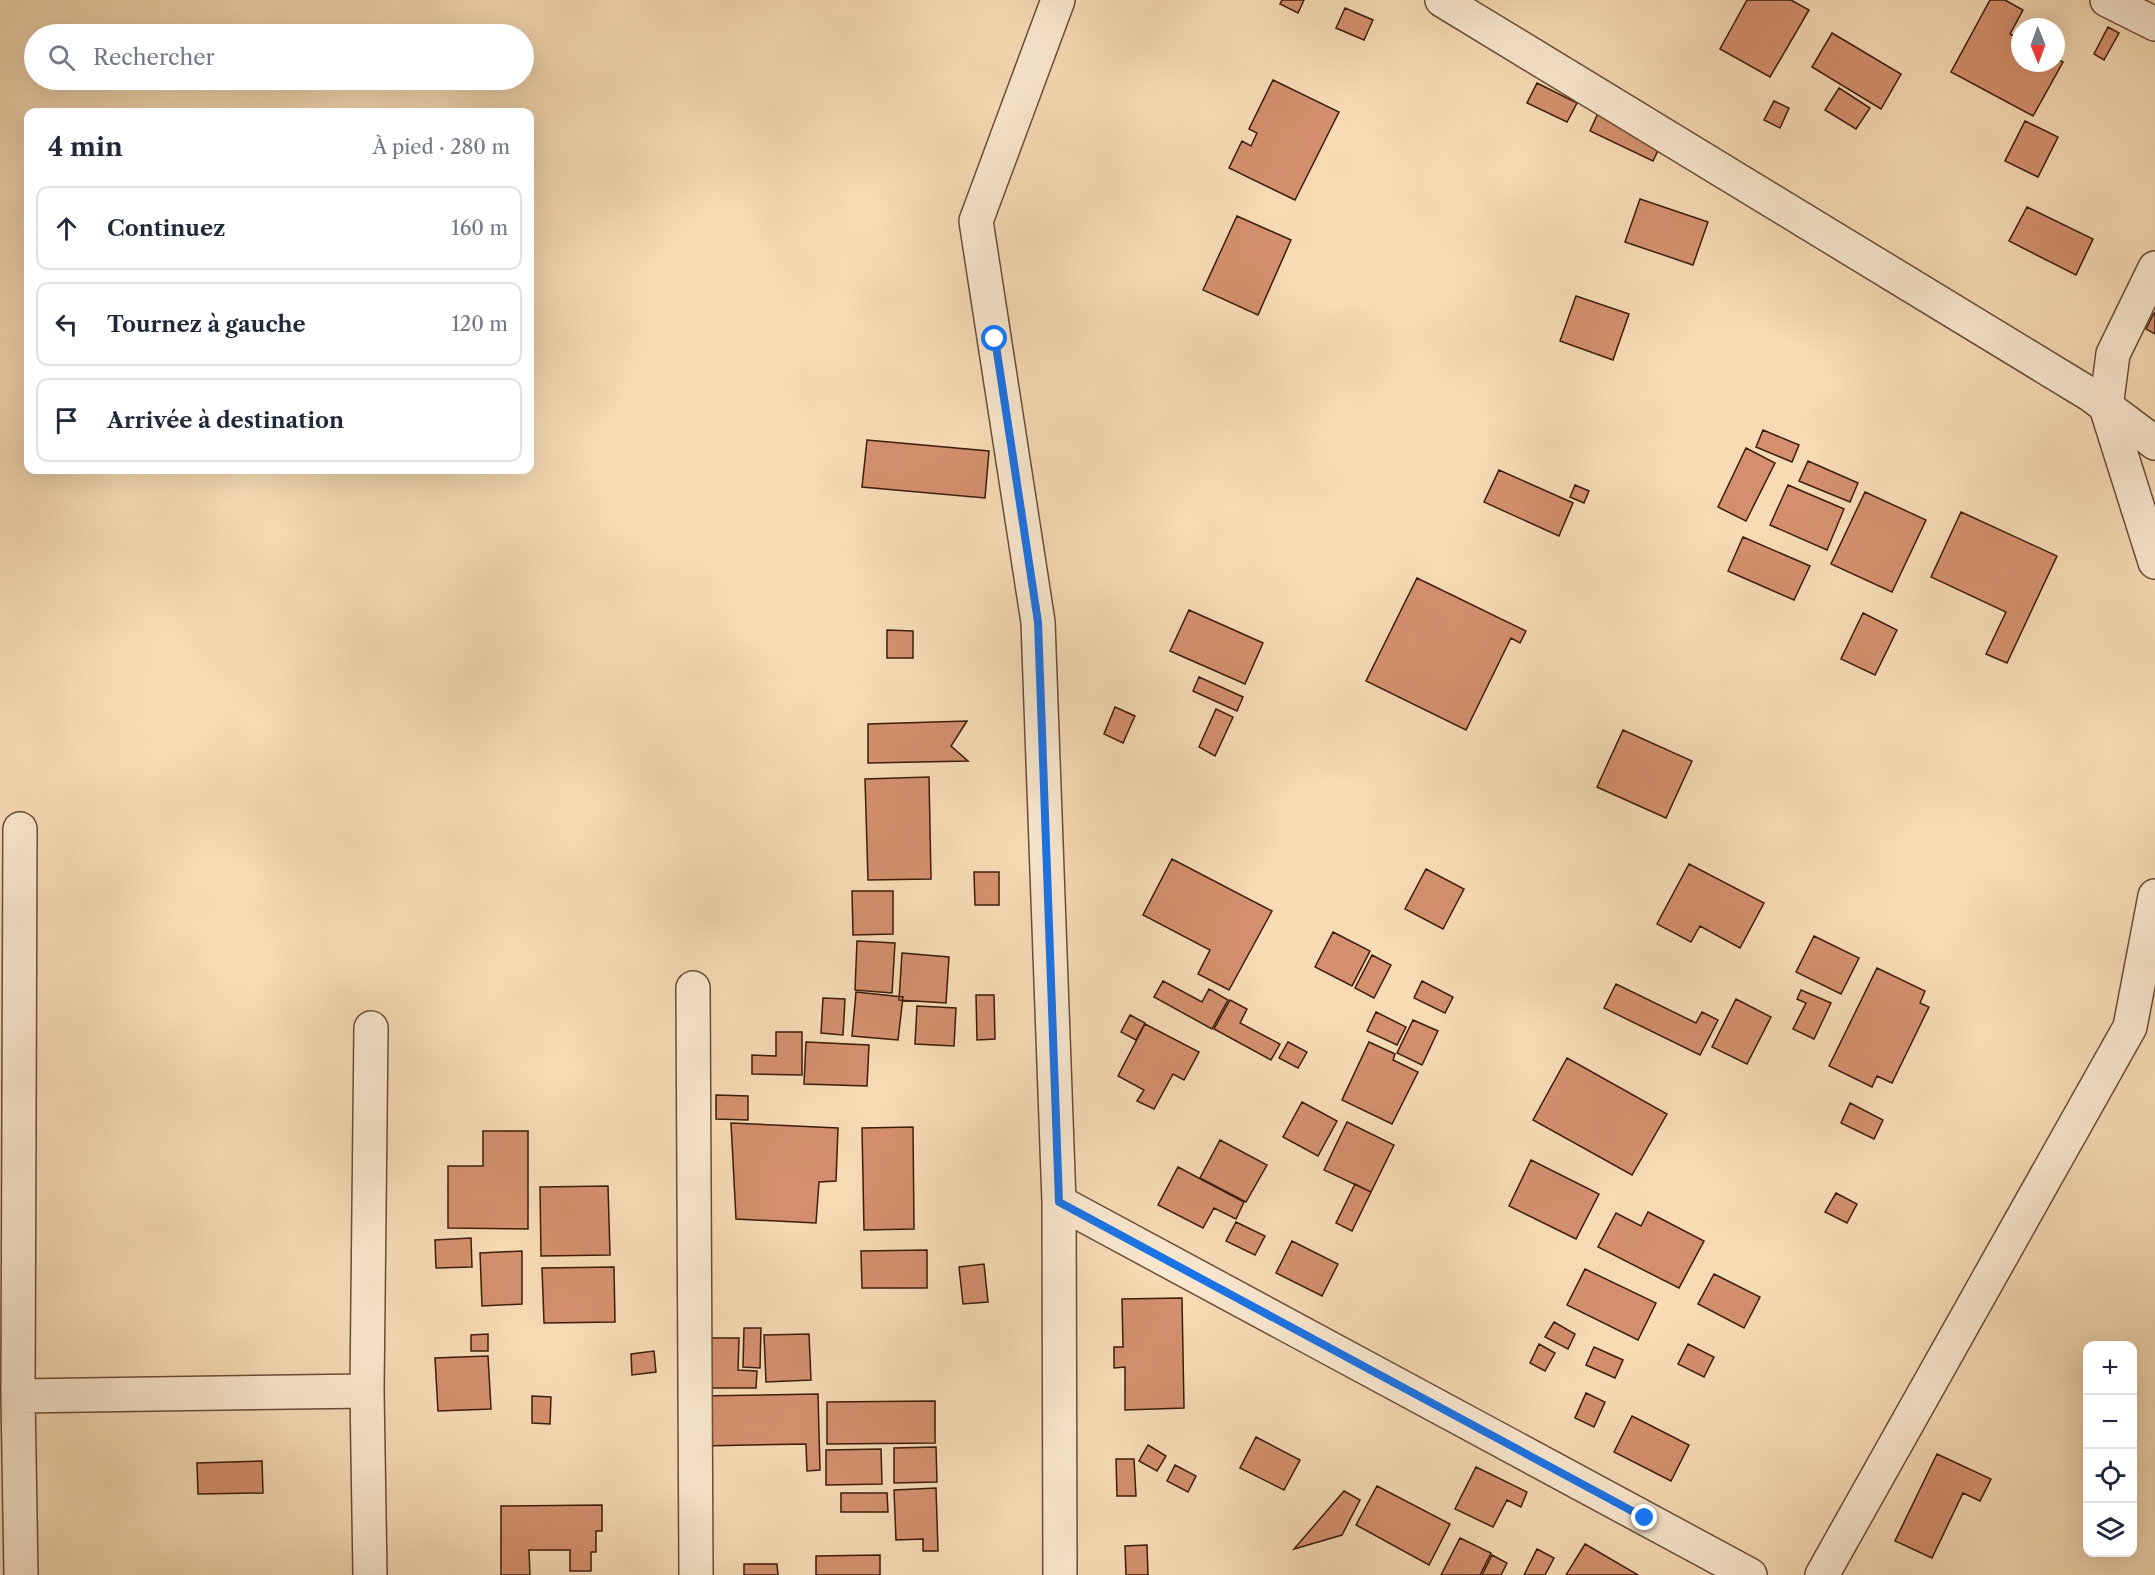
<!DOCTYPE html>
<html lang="fr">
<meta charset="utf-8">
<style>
:root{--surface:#fff;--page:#f6f6f7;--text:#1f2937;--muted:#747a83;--line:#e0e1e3}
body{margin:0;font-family:"Libre Caslon Text",serif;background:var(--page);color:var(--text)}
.controls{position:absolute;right:18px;bottom:18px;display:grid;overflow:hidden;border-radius:12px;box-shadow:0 6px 24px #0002}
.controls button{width:54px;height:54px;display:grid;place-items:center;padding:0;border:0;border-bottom:2px solid var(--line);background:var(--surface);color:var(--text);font:30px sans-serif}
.compass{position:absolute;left:2011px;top:18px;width:54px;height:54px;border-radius:50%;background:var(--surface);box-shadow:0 6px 24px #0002;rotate:179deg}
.stop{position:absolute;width:18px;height:18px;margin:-14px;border:4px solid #1a73e8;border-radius:50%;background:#fff}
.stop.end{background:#1a73e8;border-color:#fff;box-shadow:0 2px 6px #0008}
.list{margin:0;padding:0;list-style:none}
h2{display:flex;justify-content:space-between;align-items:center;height:78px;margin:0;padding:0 24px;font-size:26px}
h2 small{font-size:20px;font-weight:400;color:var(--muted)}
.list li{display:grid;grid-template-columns:39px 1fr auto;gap:18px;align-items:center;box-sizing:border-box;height:84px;margin:0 12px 12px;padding:0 12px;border:2px solid var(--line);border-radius:12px}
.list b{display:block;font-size:22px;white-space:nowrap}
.list em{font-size:20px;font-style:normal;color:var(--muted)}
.icon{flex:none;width:33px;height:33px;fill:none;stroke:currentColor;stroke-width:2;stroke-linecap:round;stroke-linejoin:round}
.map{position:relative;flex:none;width:2155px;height:1575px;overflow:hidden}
.search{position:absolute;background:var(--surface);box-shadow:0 6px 24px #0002;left:24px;top:24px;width:510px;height:66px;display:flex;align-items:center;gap:15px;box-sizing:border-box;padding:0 21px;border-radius:33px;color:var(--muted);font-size:22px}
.panel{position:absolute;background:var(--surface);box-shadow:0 6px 24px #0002;left:24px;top:108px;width:510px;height:366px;border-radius:12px}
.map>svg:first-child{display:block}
</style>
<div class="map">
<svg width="2155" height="1575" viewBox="0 0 2155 1575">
<rect width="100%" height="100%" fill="#f6dbb5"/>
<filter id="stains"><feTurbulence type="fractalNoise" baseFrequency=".00333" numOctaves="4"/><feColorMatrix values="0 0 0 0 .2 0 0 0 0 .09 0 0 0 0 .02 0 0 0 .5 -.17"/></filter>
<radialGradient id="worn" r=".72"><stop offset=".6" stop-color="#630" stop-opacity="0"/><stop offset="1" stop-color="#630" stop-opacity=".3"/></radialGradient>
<!-- building -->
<path fill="#d4906e" stroke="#3d1c0b" stroke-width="1.5" d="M1282 0H1304L1298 13 1280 4Z
M1747 0H1791L1809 10 1770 77 1720 49Z
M1990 0H2005L2023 10 2010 34 2020 39V63H2056V58L2063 62 2033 116 1951 72Z
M1345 8 1373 20 1364 40 1336 28Z
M2108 27 2119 33 2104 60 2094 54Z
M1832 33 1901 74 1881 109 1812 67Z
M1273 80 1339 112 1295 200 1229 168 1242 141 1251 146 1257 133 1249 129Z
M1537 83 1577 103 1567 122 1527 103Z
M1839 88 1870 108 1856 129 1825 110Z
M1774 101 1789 108 1780 128 1764 120Z
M1599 111 1663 140 1653 161 1590 131Z
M2025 121 2058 137 2038 177 2005 161Z
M1640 199 1708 222 1693 265 1625 242Z
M2027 207 2093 239 2076 275 2009 241Z
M1237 216 1291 240 1258 315 1203 290Z
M1576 296 1629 314 1613 360 1560 341Z
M2154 313H2155V334L2146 329Z
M1763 430 1799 445 1792 462 1756 447Z
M867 440 989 451 985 498 862 487Z
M1746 448 1775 463 1746 521 1718 507Z
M1808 461 1858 483 1850 502 1799 481Z
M1499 470 1573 503 1559 536 1484 502Z
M1575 485 1589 491 1584 503 1570 497Z
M1788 485 1844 509 1827 550 1770 525Z
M1865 492 1926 520 1892 592 1831 564Z
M1961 512 2057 556 2007 663 1986 654 2006 612 1931 577Z
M1743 537 1810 566 1794 600 1728 571Z
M1417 578 1526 631 1520 643 1511 638 1466 730 1366 681Z
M1189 610 1263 643 1245 684 1170 651Z
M1863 613 1897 630 1875 675 1841 659Z
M887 630 913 631V658H887Z
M1199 677 1243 697 1237 711 1193 691Z
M1115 707 1135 716 1123 743 1104 734Z
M1216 709 1233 717 1215 756 1199 747Z
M967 721 951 746 968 761 868 763V724Z
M1623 730 1692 761 1666 818 1597 787Z
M929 777 931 879 868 880 865 779Z
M1172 859 1272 911 1229 990 1198 974 1210 950 1143 915Z
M1689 864 1764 903 1740 948 1700 926 1691 942 1657 924Z
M1426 869 1464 889 1443 929 1405 909Z
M974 872H999V905H975Z
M852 891H893V934L853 935Z
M1333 932 1370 951 1352 986 1315 967Z
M1814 936 1859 958 1841 994 1796 972Z
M857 941 895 943 892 993 855 990Z
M902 953 949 957 946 1003 899 1000Z
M1372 955 1391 965 1374 998 1355 988Z
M1877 968 1925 991 1920 1003 1929 1007 1892 1083 1877 1076 1872 1087 1829 1066Z
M1163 981 1202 1002 1209 989 1228 1000 1212 1029 1154 997Z
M1422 981 1453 997 1445 1013 1414 998Z
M1616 984 1696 1023 1702 1012 1718 1020 1700 1055 1604 1008Z
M1801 990 1831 1003 1814 1039 1793 1029 1806 1003 1797 999Z
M856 992 903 997 898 1040 852 1036Z
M976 995H994L995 1039 977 1040Z
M823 998 845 999 843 1035 821 1033Z
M1736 999 1771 1017 1747 1064 1712 1047Z
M1230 1000 1247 1009 1240 1023 1280 1044 1271 1060 1214 1029Z
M917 1006 956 1008 954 1046 915 1044Z
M1376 1012 1406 1027 1397 1045 1367 1031Z
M1130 1015 1145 1023 1136 1040 1121 1032Z
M1413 1020 1438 1031 1422 1065 1397 1053Z
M1145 1024 1199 1052 1184 1080 1173 1074 1154 1109 1137 1101 1144 1090 1118 1076Z
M776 1032H802V1075L752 1074V1055L776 1056Z
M806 1042 869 1045 867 1086 804 1084Z
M1288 1042 1307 1052 1298 1068 1279 1058Z
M1369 1042 1395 1054 1393 1060 1418 1072 1392 1124 1342 1100Z
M1567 1058 1667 1114 1632 1175 1533 1120Z
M716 1095 748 1096V1120L716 1119Z
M1302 1102 1337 1121 1318 1156 1283 1137Z
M1850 1103 1883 1120 1874 1139 1841 1123Z
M1347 1122 1394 1145 1371 1192 1324 1170Z
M731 1123 838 1128 836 1181 819 1182 816 1223 736 1219Z
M913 1127 914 1229 864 1230 862 1128Z
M483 1131H528V1229L448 1228V1166H483Z
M1220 1140 1267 1165 1246 1202 1200 1178Z
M1531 1160 1599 1194 1576 1239 1509 1206Z
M1178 1167 1244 1202 1236 1219 1214 1208 1203 1228 1158 1205Z
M1355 1184 1371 1192 1352 1231 1336 1223Z
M608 1186 610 1255 541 1256 540 1187Z
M1836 1193 1857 1204 1847 1223 1825 1212Z
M1648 1212 1704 1241 1679 1288 1598 1247 1616 1213 1641 1226Z
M1236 1222 1265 1236 1255 1255 1226 1241Z
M471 1238 472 1267 436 1268 435 1240Z
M1292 1241 1338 1264 1322 1296 1276 1273Z
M927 1250V1288H862L861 1251Z
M522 1251V1304L482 1306 480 1253Z
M984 1264 988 1302 963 1304 959 1267Z
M614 1267 615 1322 544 1323 542 1268Z
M1585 1269 1656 1303 1638 1340 1567 1305Z
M1714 1274 1760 1297 1744 1328 1698 1304Z
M1182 1298 1184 1408 1125 1410V1367L1114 1368V1347H1123L1122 1299Z
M1554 1322 1575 1334 1568 1349 1545 1337Z
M744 1328H761L760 1368 743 1367Z
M488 1334V1351H471V1335Z
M809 1334 811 1380 766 1382 764 1335Z
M707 1338H739L738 1370 757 1371 756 1388H706Z
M1539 1344 1555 1353 1545 1371 1530 1363Z
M1688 1344 1714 1357 1704 1377 1678 1364Z
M1594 1347 1623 1360 1615 1378 1586 1365Z
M654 1351 656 1372 632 1375 631 1354Z
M488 1356 491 1409 438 1411 435 1358Z
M1586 1393 1605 1402 1594 1427 1575 1418Z
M818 1394 820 1470 807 1471 806 1444 700 1446 698 1396Z
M532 1396 551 1397 550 1424 532 1423Z
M935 1401V1443L827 1444V1402Z
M1632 1416 1689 1445 1671 1481 1614 1452Z
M1256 1437 1300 1460 1284 1490 1240 1468Z
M1148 1445 1166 1456 1157 1471 1139 1461Z
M936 1447 937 1482 894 1483V1448Z
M881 1449 882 1484 826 1485V1450Z
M1937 1454 1991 1479 1980 1501 1963 1493 1932 1558 1895 1541Z
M1116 1459H1134L1136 1496H1117Z
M262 1461 263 1493 198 1494 197 1463Z
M1175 1465 1196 1476 1188 1492 1167 1481Z
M1476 1467 1527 1492 1521 1507 1507 1500 1493 1527 1455 1509Z
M1377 1486 1450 1524 1429 1565 1356 1525Z
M936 1488 938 1551H923V1539L896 1540 894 1490Z
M1344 1491 1360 1500 1342 1535 1294 1549Z
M841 1493H887L888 1512H841Z
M602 1505V1531H596V1552H591V1571H570V1550H529L530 1575H501V1506Z
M1460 1538 1491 1553 1480 1575H1441Z
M1585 1544 1638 1575H1566Z
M1147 1545 1148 1575H1126L1125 1546Z
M1537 1549 1554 1558 1545 1575H1524Z
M880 1555V1575H816V1556Z
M1492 1555 1507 1563 1501 1575H1482Z
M744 1564H777L778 1575H744Z"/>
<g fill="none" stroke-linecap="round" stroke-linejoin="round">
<defs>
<path id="minor" d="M1058 0 976 221 1038 622 1059 1202 1060 1575
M1442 0 2091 395 2155 443
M2107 0 2155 24
M2155 268 2113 354 2106 407 2155 562
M20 829 18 1396 21 1575
M693 988 696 1575
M1059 1202 1750 1575
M18 1396 367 1391
M370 1575 367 1391 371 1028
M1822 1575 2130 1027 2155 896"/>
</defs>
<!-- minor casing -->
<use href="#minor" stroke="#6b4c36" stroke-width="36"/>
<!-- minor -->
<use href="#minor" stroke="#f9e8cf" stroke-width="33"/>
</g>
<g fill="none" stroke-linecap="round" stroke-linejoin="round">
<!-- route -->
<path stroke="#1a73e8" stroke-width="8" d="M995 339 1038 622 1059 1202 1645 1518"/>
</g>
<rect width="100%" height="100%" filter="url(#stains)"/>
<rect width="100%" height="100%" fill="url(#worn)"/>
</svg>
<div class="controls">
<button>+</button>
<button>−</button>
<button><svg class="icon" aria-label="locate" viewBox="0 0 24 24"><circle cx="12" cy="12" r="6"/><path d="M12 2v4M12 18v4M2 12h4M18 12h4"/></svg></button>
<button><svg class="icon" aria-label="layers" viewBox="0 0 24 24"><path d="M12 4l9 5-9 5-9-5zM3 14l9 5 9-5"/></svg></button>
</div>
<svg class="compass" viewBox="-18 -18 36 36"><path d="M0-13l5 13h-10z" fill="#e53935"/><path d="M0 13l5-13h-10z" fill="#747a83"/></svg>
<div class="stop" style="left:995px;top:339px"></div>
<div class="stop end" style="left:1645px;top:1518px"></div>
<div class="search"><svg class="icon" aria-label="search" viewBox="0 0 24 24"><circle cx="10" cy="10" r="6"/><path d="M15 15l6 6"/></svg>Rechercher</div>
<section class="panel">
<h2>4 min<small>À pied · 280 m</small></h2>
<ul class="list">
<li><svg class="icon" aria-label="ahead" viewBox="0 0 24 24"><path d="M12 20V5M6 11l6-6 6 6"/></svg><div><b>Continuez</b></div><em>160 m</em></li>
<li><svg class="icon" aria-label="left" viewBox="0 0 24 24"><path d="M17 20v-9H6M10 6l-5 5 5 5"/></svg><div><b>Tournez à gauche</b></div><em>120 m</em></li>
<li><svg class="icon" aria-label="arrive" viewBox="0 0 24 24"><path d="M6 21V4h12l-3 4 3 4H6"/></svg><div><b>Arrivée à destination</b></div></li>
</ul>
</section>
</div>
